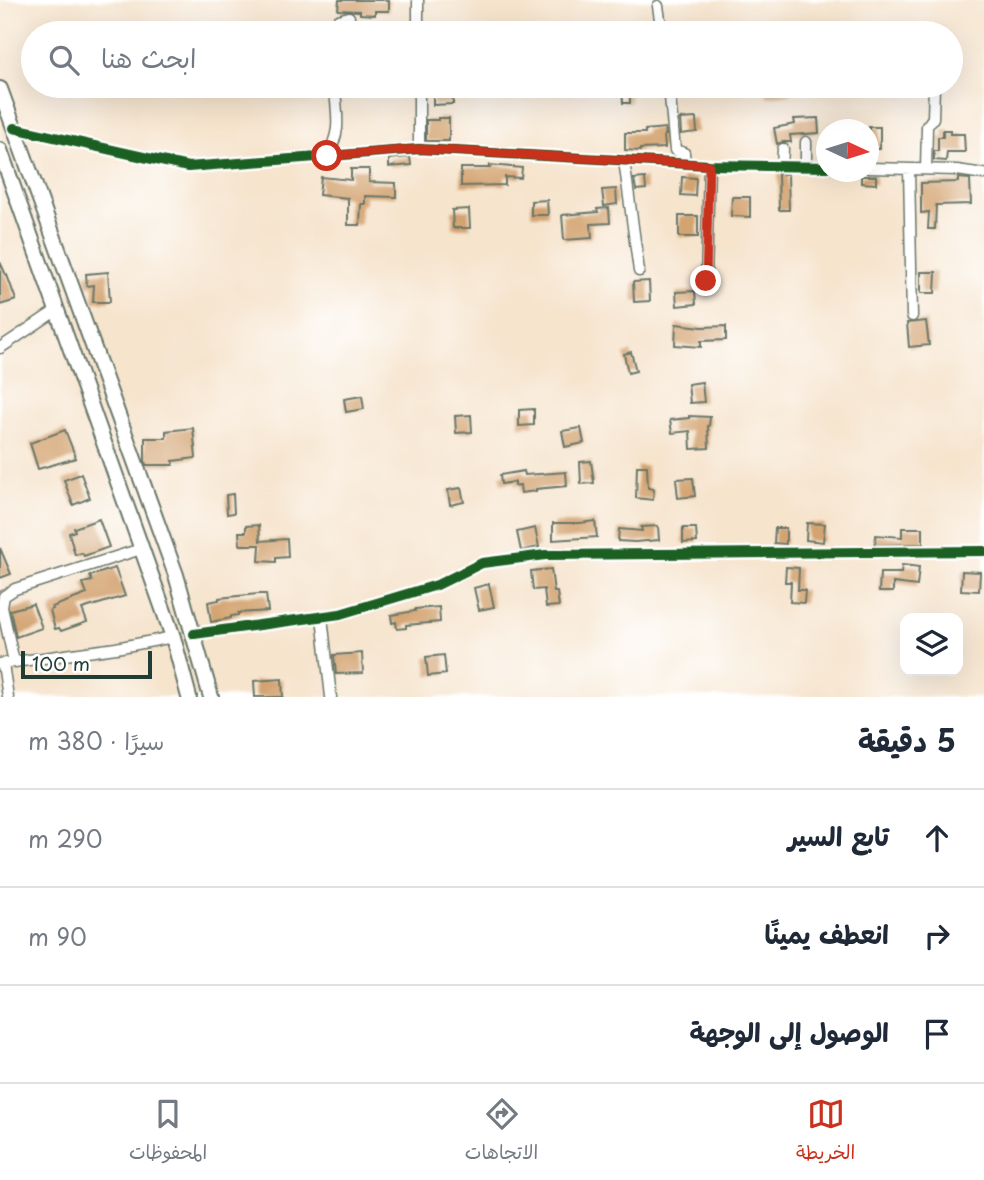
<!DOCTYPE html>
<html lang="ar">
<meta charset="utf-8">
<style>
:root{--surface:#fff;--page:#f2f2f3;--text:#1f2937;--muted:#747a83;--line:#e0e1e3;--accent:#c8321e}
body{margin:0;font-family:"Playpen Sans","Playpen Sans Arabic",sans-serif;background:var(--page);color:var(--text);direction:rtl}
.controls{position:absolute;right:21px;bottom:21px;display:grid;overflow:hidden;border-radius:14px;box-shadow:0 7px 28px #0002}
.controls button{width:63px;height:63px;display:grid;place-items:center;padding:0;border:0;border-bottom:2px solid var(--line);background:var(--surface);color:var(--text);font:35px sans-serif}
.compass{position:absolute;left:816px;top:119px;width:63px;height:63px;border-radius:50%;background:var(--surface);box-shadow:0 7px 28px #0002;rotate:94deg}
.scale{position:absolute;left:21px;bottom:18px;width:131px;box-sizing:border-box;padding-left:7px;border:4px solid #1f3d34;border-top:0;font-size:19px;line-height:24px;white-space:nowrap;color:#1f3d34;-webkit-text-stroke:5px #fff;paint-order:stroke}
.stop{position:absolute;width:21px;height:21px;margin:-16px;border:5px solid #c8321e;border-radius:50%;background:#fff}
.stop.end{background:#c8321e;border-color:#fff;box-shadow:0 2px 7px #0008}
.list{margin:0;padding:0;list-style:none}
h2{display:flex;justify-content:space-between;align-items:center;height:91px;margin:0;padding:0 28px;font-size:30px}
h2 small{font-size:23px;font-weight:400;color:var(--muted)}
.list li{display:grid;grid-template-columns:46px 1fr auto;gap:21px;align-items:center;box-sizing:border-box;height:98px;padding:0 28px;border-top:2px solid var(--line)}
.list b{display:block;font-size:26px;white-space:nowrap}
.list em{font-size:23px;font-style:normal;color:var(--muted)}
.icon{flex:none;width:38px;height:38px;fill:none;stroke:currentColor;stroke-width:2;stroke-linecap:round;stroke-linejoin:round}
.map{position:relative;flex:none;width:984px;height:697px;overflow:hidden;direction:ltr}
.search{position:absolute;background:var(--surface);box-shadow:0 7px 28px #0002;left:21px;right:21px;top:21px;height:77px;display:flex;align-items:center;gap:18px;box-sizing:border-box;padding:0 24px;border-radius:38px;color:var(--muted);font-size:26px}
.sheet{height:385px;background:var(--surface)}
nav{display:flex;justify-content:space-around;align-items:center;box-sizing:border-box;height:98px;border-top:2px solid var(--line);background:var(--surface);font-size:19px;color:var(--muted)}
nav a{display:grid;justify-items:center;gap:4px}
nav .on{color:var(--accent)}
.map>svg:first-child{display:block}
</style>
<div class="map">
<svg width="984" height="697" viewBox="0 0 984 697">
<rect width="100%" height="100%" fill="#fff"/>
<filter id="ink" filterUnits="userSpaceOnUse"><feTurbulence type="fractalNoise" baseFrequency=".0143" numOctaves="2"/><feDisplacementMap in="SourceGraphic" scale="14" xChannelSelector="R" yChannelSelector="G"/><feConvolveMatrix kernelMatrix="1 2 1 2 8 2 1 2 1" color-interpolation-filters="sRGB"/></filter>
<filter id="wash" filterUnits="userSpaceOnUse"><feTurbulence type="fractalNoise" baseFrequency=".00686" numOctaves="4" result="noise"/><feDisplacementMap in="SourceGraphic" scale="28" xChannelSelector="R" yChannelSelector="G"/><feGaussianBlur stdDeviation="1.57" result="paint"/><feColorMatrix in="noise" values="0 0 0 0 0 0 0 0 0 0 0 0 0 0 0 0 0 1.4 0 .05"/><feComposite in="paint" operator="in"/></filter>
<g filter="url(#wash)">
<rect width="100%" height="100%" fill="#f6e4cd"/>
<g id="blocks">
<!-- building -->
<path fill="#d3a36f" d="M339 0H389V11H375V15L360 14V11L338 10Z
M622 86H630V103H623Z
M766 86H790L791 95 767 97Z
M433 88H453V104L433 105Z
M438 118H449V141H426V120H438Z
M696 118 697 132 681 134 680 119Z
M818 118 819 133 790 135 791 142H783L777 144 774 128 795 124 794 119Z
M869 127H880V149H869Z
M665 128 666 135H664L665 148 640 149V151L625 150V133H645V130Z
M943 130H950V134H964L965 152H947L946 161 934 160V151H938V137H943Z
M410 157 411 165 389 167V159Z
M490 165 522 168 521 178 505 177V185L461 186V168H490Z
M351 169H369V182L396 183V197L365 196V204H361L360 225H348V198L319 195 321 177 351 180Z
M778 174H788L789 210H779Z
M861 176H876V184L861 183Z
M682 177 696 178 695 196 681 195Z
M645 178 646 189 636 190 634 179Z
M958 178 970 179 971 204 936 205 935 229H928L929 212 921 213V183L958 182Z
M616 189 617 204 604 206 602 190Z
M732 197H750V217L731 216Z
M547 200 548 215H531V201Z
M609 208 610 223 591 224 592 238 564 240 562 215 598 212 597 209Z
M469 209 470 228H453L452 210Z
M679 216H698V237H679Z
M0 262 6 275H7L16 300 0 305Z
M108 272 110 302H93L94 285 87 286 86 274Z
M921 272H936L935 293H921Z
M649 281 650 301 634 302 633 282Z
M695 291 696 304 677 306 676 292Z
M926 321 929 345 909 347 907 323Z
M676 324 702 327 726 326V340L701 341V347L675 345Z
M631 352 636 371 628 373 624 354Z
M702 382 704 402 690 403 688 384Z
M362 396 364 409 346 412 344 399Z
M534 409V425L519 426V410Z
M471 415 472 432 456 433 455 416Z
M689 416 710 417 709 426H708L709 448 691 449 690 431 672 433 670 420 689 418Z
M193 428 196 458 173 461V465H146L145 461V438H166V431Z
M581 428 584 443 565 447 562 431Z
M65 430 76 458 38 469 30 443Z
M591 461 594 483 581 484 580 462Z
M637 466H647L648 488 654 489 653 500 636 498Z
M524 471 525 475 566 472 567 486 536 489V491L521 493 520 485 515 486V482L501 484 500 475Z
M81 474 90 498 73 505 64 480Z
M693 478 695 496 678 498 676 479Z
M461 488 464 502 450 505 448 490Z
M233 494 234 513 227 514 226 495Z
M99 519 109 547 84 556 82 553 75 555 69 533 75 531 74 528Z
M595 521 597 537 553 540V523H580Z
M807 523 825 524 823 542 806 540Z
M259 525 260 541 287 539 288 557 276 558V562L259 561 260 545H240L239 532H246V526Z
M658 526 659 540 635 542 618 541 619 529 642 531 641 527Z
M535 528 539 547 521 551 517 532Z
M683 528H696L697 542 683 543Z
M775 528H786V544L774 543Z
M902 528H923V544L875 545 876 535 902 537Z
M0 548 11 574 0 578Z
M902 565 919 567 917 586 893 583V592H879L880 573H901Z
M786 567 799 568 798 590H805L804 603 790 602 791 582H785Z
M115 568 125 596 82 609 87 622 61 631 59 628 55 629 50 610 53 609 52 607 87 594 83 583 92 581 90 576Z
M551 569 554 592H557L559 606 546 607 544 589 533 590 531 571Z
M962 571 980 572 979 591 961 590Z
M489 584 494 607 479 610 474 588Z
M258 594H266L268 611 238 613V615L231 616V618L211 622 208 602 219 600V598Z
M33 604 42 628 16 637 10 610Z
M439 607 440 622 406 625V628L397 629 396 622 392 623 391 615 415 611V609Z
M362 653 363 673 336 674 334 655Z
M444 655 446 674 428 676 426 657Z
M282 679 283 697H255L254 681Z"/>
</g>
</g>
<g filter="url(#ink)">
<use href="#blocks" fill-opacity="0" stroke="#6a776a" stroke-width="2"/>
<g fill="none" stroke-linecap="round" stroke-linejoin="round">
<defs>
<path id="minor" d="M418 0V33
M658 6 662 33
M334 33 338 20 349 17
M419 86V149
M669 86 675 150 684 153 685 164
M14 128 188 167 419 149 709 165 827 167
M806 142V167
M327 156C343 128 336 116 335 86
M624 160 639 271
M782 167 783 149
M869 168 957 170 984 174
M909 169 912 316
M926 169 927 126 933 118 934 86
M706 281 709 165
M0 348 57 310
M322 617 331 697
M194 634 340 614 437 585 482 563 545 555 984 551
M14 662 2 607 4 596 15 589 141 549
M0 664 116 648 173 637
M3 664 8 697"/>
<path id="secondary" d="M0 89 176 575 211 697
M0 150 173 637 189 697"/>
</defs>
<!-- minor casing -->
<use href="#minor" stroke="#6a776a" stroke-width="13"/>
<!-- secondary casing -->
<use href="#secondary" stroke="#6a776a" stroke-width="18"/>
<!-- minor -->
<use href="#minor" stroke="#fff" stroke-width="10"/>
<!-- secondary -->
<use href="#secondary" stroke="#fff" stroke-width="14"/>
<defs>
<path id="cycleway" d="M14 128 188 167 419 149 709 165 827 167
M194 634 340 614 437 585 482 563 545 555 984 551"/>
</defs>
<!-- cycleway casing -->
<use href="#cycleway" stroke="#fff" stroke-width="15"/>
<!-- cycleway -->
<use href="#cycleway" stroke="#1b5e20" stroke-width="10"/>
</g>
</g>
<g fill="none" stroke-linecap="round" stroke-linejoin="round" filter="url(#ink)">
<!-- route -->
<path stroke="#c8321e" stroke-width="9" d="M327 156 419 149 709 165 706 281"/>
</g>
</svg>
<div class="controls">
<button><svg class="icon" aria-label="layers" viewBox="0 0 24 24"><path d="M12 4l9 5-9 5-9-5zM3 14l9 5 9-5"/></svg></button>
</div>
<svg class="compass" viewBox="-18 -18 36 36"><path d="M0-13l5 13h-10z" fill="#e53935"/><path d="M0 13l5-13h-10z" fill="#747a83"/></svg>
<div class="scale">100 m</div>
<div class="stop" style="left:327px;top:156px"></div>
<div class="stop end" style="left:706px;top:281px"></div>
<div class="search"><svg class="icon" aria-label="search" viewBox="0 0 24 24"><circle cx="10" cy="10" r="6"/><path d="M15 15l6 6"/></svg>ابحث هنا</div>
</div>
<section class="sheet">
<h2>5 دقيقة<small>سيرًا · 380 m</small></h2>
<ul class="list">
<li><svg class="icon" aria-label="ahead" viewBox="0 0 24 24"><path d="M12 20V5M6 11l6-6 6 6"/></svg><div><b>تابع السير</b></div><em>290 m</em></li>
<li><svg class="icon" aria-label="right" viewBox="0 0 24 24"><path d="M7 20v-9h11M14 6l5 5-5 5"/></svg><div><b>انعطف يمينًا</b></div><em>90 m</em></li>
<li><svg class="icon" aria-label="arrive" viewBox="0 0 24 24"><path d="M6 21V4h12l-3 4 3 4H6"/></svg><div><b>الوصول إلى الوجهة</b></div></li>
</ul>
</section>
<nav>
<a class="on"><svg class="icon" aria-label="map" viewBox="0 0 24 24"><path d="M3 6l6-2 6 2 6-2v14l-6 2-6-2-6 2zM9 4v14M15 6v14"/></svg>الخريطة</a>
<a><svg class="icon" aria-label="directions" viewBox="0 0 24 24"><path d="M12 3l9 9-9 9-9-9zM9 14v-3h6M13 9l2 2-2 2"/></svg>الاتجاهات</a>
<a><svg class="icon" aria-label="saved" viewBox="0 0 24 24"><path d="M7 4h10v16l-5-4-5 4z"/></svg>المحفوظات</a>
</nav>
